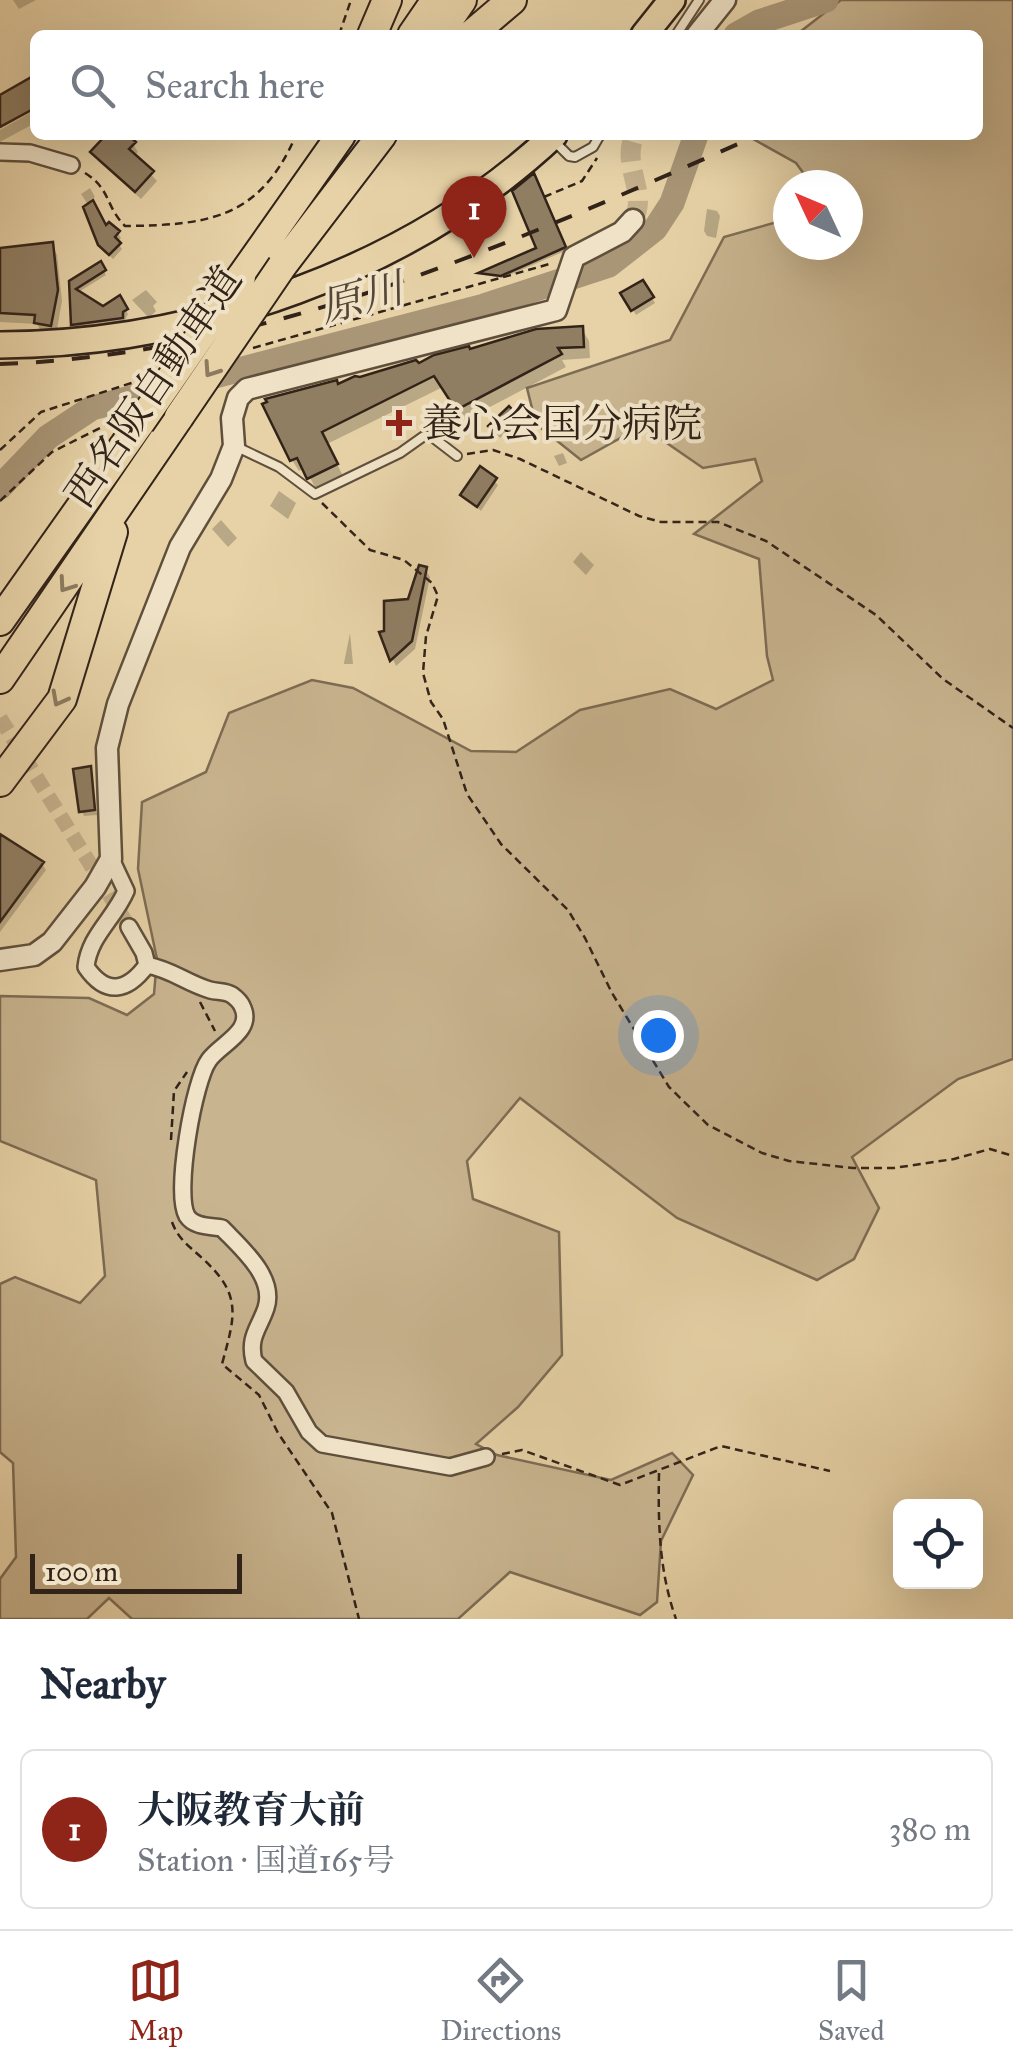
<!DOCTYPE html>
<meta charset="utf-8">
<style>
:root{--surface:#fff;--page:#f2f2f3;--text:#1f2937;--muted:#747a83;--line:#e0e1e3;--accent:#8f2418}
body{margin:0;font-family:"IM FELL Great Primer","Noto Serif JP",serif;background:var(--page);color:var(--text)}
.controls{position:absolute;right:30px;bottom:30px;display:grid;overflow:hidden;border-radius:15px;box-shadow:0 10px 40px #0002}
.controls button{width:90px;height:90px;display:grid;place-items:center;padding:0;border:0;border-bottom:2px solid var(--line);background:var(--surface);color:var(--text);font:50px sans-serif}
.compass{position:absolute;left:773px;top:170px;width:90px;height:90px;border-radius:50%;background:var(--surface);box-shadow:0 10px 40px #0002;rotate:314deg}
.scale{position:absolute;left:30px;bottom:25px;width:212px;box-sizing:border-box;padding-left:10px;border:5px solid #322319;border-top:0;font-size:28px;line-height:35px;white-space:nowrap;color:#322319;-webkit-text-stroke:8px #efe2c6;paint-order:stroke}
.you{position:absolute;left:658px;top:1035px;width:35px;height:35px;margin:-25px;border:8px solid #fff;border-radius:50%;background:#1a73e8;box-shadow:0 0 0 15px #1a73e833}
.badge{display:grid;place-items:center;width:65px;height:65px;border-radius:50%;background:var(--accent);color:#fff;font-size:32px;font-weight:700}
.pin{position:absolute;translate:-50% -82px;filter:drop-shadow(0 2px 5px #0008)}
.pin::after{content:'';position:absolute;top:52px;width:35px;height:30px;background:inherit;clip-path:polygon(0 0,100% 0,50% 100%)}
.list{margin:0;padding:0;list-style:none}
h2{display:flex;justify-content:space-between;align-items:center;height:130px;margin:0;padding:0 40px;font-size:42px}
h2 small{font-size:32px;font-weight:400;color:var(--muted)}
.list li{display:grid;grid-template-columns:65px 1fr auto;gap:30px;align-items:center;box-sizing:border-box;height:160px;margin:0 20px 20px;padding:0 20px;border:2px solid var(--line);border-radius:15px}
.list b{display:block;font-size:38px;white-space:nowrap}
.list p{margin:0;font-size:32px;white-space:nowrap;color:var(--muted)}
.list em{font-size:32px;font-style:normal;color:var(--muted)}
.icon{flex:none;width:55px;height:55px;fill:none;stroke:currentColor;stroke-width:2;stroke-linecap:round;stroke-linejoin:round}
.map{position:relative;flex:none;width:1013px;height:1619px;overflow:hidden}
.search{position:absolute;background:var(--surface);box-shadow:0 10px 40px #0002;left:30px;right:30px;top:30px;height:110px;display:flex;align-items:center;gap:25px;box-sizing:border-box;padding:0 35px;border-radius:15px;color:var(--muted);font-size:38px}
.sheet{height:310px;background:var(--surface)}
nav{display:flex;justify-content:space-around;align-items:center;box-sizing:border-box;height:140px;border-top:2px solid var(--line);background:var(--surface);font-size:28px;color:var(--muted)}
nav a{display:grid;justify-items:center;gap:5px}
nav .on{color:var(--accent)}
.map>svg:first-child{display:block}
</style>
<div class="map">
<svg width="1013" height="1619" viewBox="0 0 1013 1619">
<rect width="100%" height="100%" fill="#e7d2a7"/>
<filter id="stains"><feTurbulence type="fractalNoise" baseFrequency=".002" numOctaves="4"/><feColorMatrix values="0 0 0 0 .2 0 0 0 0 .09 0 0 0 0 .02 0 0 0 .5 -.17"/></filter>
<radialGradient id="worn" r=".72"><stop offset=".6" stop-color="#630" stop-opacity="0"/><stop offset="1" stop-color="#630" stop-opacity=".3"/></radialGradient>
<!-- green -->
<path fill="#c8b48f" stroke="#7d6c54" stroke-width="2.5" d="M841 0H1013V1059L958 1079 852 1157 879 1208 854 1259 817 1280 677 1218 520 1098 467 1161 473 1199 559 1232 562 1355 518 1407 476 1444 497 1455 611 1480 672 1453 693 1475 661 1541 657 1602 640 1615 510 1572 458 1619H132L109 1598 87 1619H0V1579L16 1557 13 1463 0 1452V1284L15 1277 80 1303 105 1276 96 1180 0 1141V996L89 998 127 1015 154 994 157 959 138 869 142 802 206 772 229 713 312 680 353 688 471 751 516 752 580 710 670 689 716 709 773 680 767 656 759 559 694 534 762 481 755 459 703 468 642 426 581 460 536 424 527 388 670 340 724 237 788 219V245H848V185H812L796 163 746 135H978V35H796Z"/>
<!-- shadow -->
<path fill="#0003" d="M13 0H36L19 9Z
M35 110V123L0 142V130Z
M109 135H121L133 144 138 152 134 156 157 181 141 199 98 161 94 152Z
M533 177 565 251 503 278 483 275 540 249Z
M90 188 95 197 90 200 105 228 118 233 121 238 117 242 122 249 113 259 104 250 89 206 81 194Z
M707 209 717 211 720 216 716 238 707 236 704 231Z
M52 245 57 255 62 301 56 335 42 333 37 324 0 322V250Z
M100 265 106 275 77 293 103 309 119 299 128 314 124 322 76 328 72 282Z
M643 283 655 303 636 315 624 294Z
M146 290 157 302 153 306 156 311 149 318 132 300Z
M582 329 589 341 590 358 562 360 566 367 465 420 443 387 327 444 343 476 316 489 305 468 299 471 292 460 338 387 469 352Z
M509 410 525 429 514 439 507 431 500 438 494 431Z
M563 453 567 463 559 466 554 456Z
M480 469 498 485 481 511 463 495Z
M279 491 296 503 288 519 270 506Z
M221 520 237 538 228 547 212 529Z
M581 552 594 565 586 575 573 562Z
M425 569 430 577 415 649 396 666 383 637 386 603 410 602Z
M350 633 353 664H344V663Z
M89 769 97 815 84 816 82 811Z
M0 837 42 864 46 870 0 932Z"/>
<g fill="none" stroke-linecap="round" stroke-linejoin="round">
<!-- river -->
<path stroke="#a99677" stroke-width="25" d="M736 35 759 22 826 0
M0 487 48 437 92 408 484 306 609 265 655 229 672 203 696 135"/>
</g>
<!-- building -->
<path fill="#907e63" stroke="#322319" stroke-width="2.5" d="M35 75V108L0 127V95Z
M106 135H128L136 142 129 149 154 171 135 192 90 152Z
M534 173 566 247 501 276 478 273 536 248 512 191Z
M93 200 106 225 109 222 120 231 115 237 121 243 109 255 98 245 83 207Z
M53 242 58 290 51 326 34 323 35 315 0 313V248Z
M101 261 106 270 76 289 103 306 120 295 128 309 123 312V318L71 325 69 281Z
M643 280 654 297 631 311 620 293Z
M583 326 584 347 558 348 562 354 456 410 434 376 322 432 338 464 307 479 297 458 290 461 262 404 267 402 265 399 337 380 338 384 355 376 360 377 416 360 419 363 434 355 469 346 470 349 536 329Z
M509 406 524 422 510 435 503 427 496 434 488 426Z
M480 466 497 478 477 507 460 495Z
M419 565 427 567 412 641 390 661 379 632 384 631V601L408 599Z
M91 766 95 810 79 812 73 769Z
M0 834 44 862 0 922Z"/>
<g fill="none" stroke-linecap="round" stroke-linejoin="round">
<!-- minor-tunnel -->
<path stroke="#c3af8b" stroke-width="15" stroke-dasharray="15 8" stroke-linecap="butt" d="M0 718 129 927"/>
<!-- tertiary-tunnel -->
<path stroke="#c3af8b" stroke-width="20" stroke-dasharray="20 10" stroke-linecap="butt" d="M633 220C649 193 620 165 635 135"/>
<defs>
<path id="service" d="M676 35 699 0
M554 141 569 156 575 157 593 147 600 135
M237 447 279 467 315 494 400 453 424 436H431L457 456"/>
<path id="minor" d="M0 152 30 153 71 165
M111 859 126 891C114 919 89 936 86 967 106 996 127 992 147 965
M129 927 144 953 147 965
M147 965C173 970 186 983 210 990 217 992 226 991 232 995 236 998 240 1001 242 1006 255 1031 220 1044 209 1060 194 1080 174 1193 187 1216 194 1227 210 1226 222 1228 241 1248 276 1277 266 1308 259 1329 248 1337 254 1361L286 1392 309 1432 322 1444 450 1467 486 1457"/>
<path id="tertiary" d="M697 35 725 0
M0 960 34 955 52 942 95 887 111 859 107 748 118 704 180 547 221 479 234 446 232 418 238 398 247 389 556 310 574 257 622 232 633 220"/>
<path id="trunk" d="M644 35 672 0
M0 345C197 344 409 271 554 135"/>
<path id="motorway" d="M372 35 387 0
M412 35 436 0
M438 35 462 0
M471 35 512 0
M282 266 382 135
M241 277 341 135
M0 621 140 423
M0 679 179 417
M0 782 62 699 113 532"/>
</defs>
<!-- service casing -->
<use href="#service" stroke="#5f4f3c" stroke-width="12"/>
<!-- minor casing -->
<use href="#minor" stroke="#5f4f3c" stroke-width="20"/>
<!-- tertiary casing -->
<use href="#tertiary" stroke="#5f4f3c" stroke-width="25"/>
<!-- trunk casing -->
<use href="#trunk" stroke="#322319" stroke-width="30"/>
<!-- motorway casing -->
<use href="#motorway" stroke="#322319" stroke-width="32"/>
<!-- path -->
<path stroke="#322319" stroke-width="2.5" stroke-dasharray="8 5" stroke-linecap="butt" d="M339 35 351 0
M85 173C111 189 105 206 125 226 208 225 260 219 296 135
M544 197 582 181 597 158
M253 348 553 263
M0 450 41 412 144 379
M467 454 493 450 520 459 639 516 661 522H718L766 541 876 615 943 679 1013 728
M0 501 52 452 116 420
M322 503 370 550 404 560 432 583 438 596 426 636 423 673 431 702 443 719 467 794 501 844 568 910 585 938 612 993 669 1087 708 1125 762 1153 789 1161 853 1168H894L954 1159 990 1149 1013 1156
M200 1002 215 1031
M171 1140 174 1091 187 1072
M172 1222C178 1239 189 1246 202 1258 243 1295 235 1316 222 1364L259 1395 278 1433 332 1513 359 1619
M502 1454 522 1450 620 1485 721 1446 830 1471
M659 1473C658 1523 659 1571 676 1619"/>
<!-- service -->
<use href="#service" stroke="#efe2c6" stroke-width="8"/>
<!-- minor -->
<use href="#minor" stroke="#efe2c6" stroke-width="15"/>
<!-- tertiary -->
<use href="#tertiary" stroke="#efe2c6" stroke-width="20"/>
<!-- trunk -->
<use href="#trunk" stroke="#e7d2a7" stroke-width="25"/>
<!-- motorway -->
<use href="#motorway" stroke="#e7d2a7" stroke-width="28"/>
<!-- rail -->
<path stroke="#322319" stroke-width="4" stroke-dasharray="18 18" stroke-linecap="butt" d="M0 364C262 355 508 245 745 141"/>
<defs>
<path id="motorway-bridge" d="M179 417 282 266
M140 423 241 277"/>
</defs>
<!-- motorway-bridge casing -->
<use href="#motorway-bridge" stroke="#322319" stroke-width="32" stroke-linecap="butt"/>
<!-- motorway-bridge -->
<use href="#motorway-bridge" stroke="#e7d2a7" stroke-width="28"/>
</g>
<!-- one-way arrows -->
<defs><path id="oneway-chevron" d="M-2-3.5L2.5 0L-2 3.5" fill="none" stroke-width="1.6" stroke-linecap="round" stroke-linejoin="round" transform="scale(2.5)"/></defs>
<g stroke="#8c7a60">
<use href="#oneway-chevron" transform="translate(211 370) rotate(124)"/>
<use href="#oneway-chevron" transform="translate(66 585) rotate(125)"/>
<use href="#oneway-chevron" transform="translate(59 699) rotate(118)"/>
</g>
<!-- markers -->
<path fill="#8f2418" stroke="#efe2c6" stroke-width="4" d="M394 408h10v10h10v10h-10v10h-10v-10h-10v-10h10z"/>
<g text-anchor="middle" stroke-width="8" stroke-linejoin="round" paint-order="stroke">
<!-- street labels -->
<g font-size="40" fill="#322319" stroke="#efe2c6">
<text transform="translate(153 386) rotate(-56)" y="14">西名阪自動車道</text>
</g>
<!-- poi labels -->
<g font-size="40" fill="#322319" stroke="#efe2c6" text-anchor="start">
<text x="422" y="437">養心会国分病院</text>
</g>
<!-- water labels -->
<g font-size="42" font-style="italic" fill="#564635" stroke="#efe2c6">
<text transform="translate(361 297) rotate(-15)" y="15">原川</text>
</g>
</g>
<rect width="100%" height="100%" filter="url(#stains)"/>
<rect width="100%" height="100%" fill="url(#worn)"/>
</svg>
<div class="controls">
<button><svg class="icon" aria-label="locate" viewBox="0 0 24 24"><circle cx="12" cy="12" r="6"/><path d="M12 2v4M12 18v4M2 12h4M18 12h4"/></svg></button>
</div>
<svg class="compass" viewBox="-18 -18 36 36"><path d="M0-13l5 13h-10z" fill="#e53935"/><path d="M0 13l5-13h-10z" fill="#747a83"/></svg>
<div class="scale">100 m</div>
<div class="you"></div>
<div class="pin badge" style="left:474px;top:258px">1</div>
<div class="search"><svg class="icon" aria-label="search" viewBox="0 0 24 24"><circle cx="10" cy="10" r="6"/><path d="M15 15l6 6"/></svg>Search here</div>
</div>
<section class="sheet">
<h2>Nearby<small></small></h2>
<ul class="list">
<li><span class="badge">1</span><div><b>大阪教育大前</b><p>Station · 国道165号</p></div><em>380 m</em></li>
</ul>
</section>
<nav>
<a class="on"><svg class="icon" aria-label="map" viewBox="0 0 24 24"><path d="M3 6l6-2 6 2 6-2v14l-6 2-6-2-6 2zM9 4v14M15 6v14"/></svg>Map</a>
<a><svg class="icon" aria-label="directions" viewBox="0 0 24 24"><path d="M12 3l9 9-9 9-9-9zM9 14v-3h6M13 9l2 2-2 2"/></svg>Directions</a>
<a><svg class="icon" aria-label="saved" viewBox="0 0 24 24"><path d="M7 4h10v16l-5-4-5 4z"/></svg>Saved</a>
</nav>
